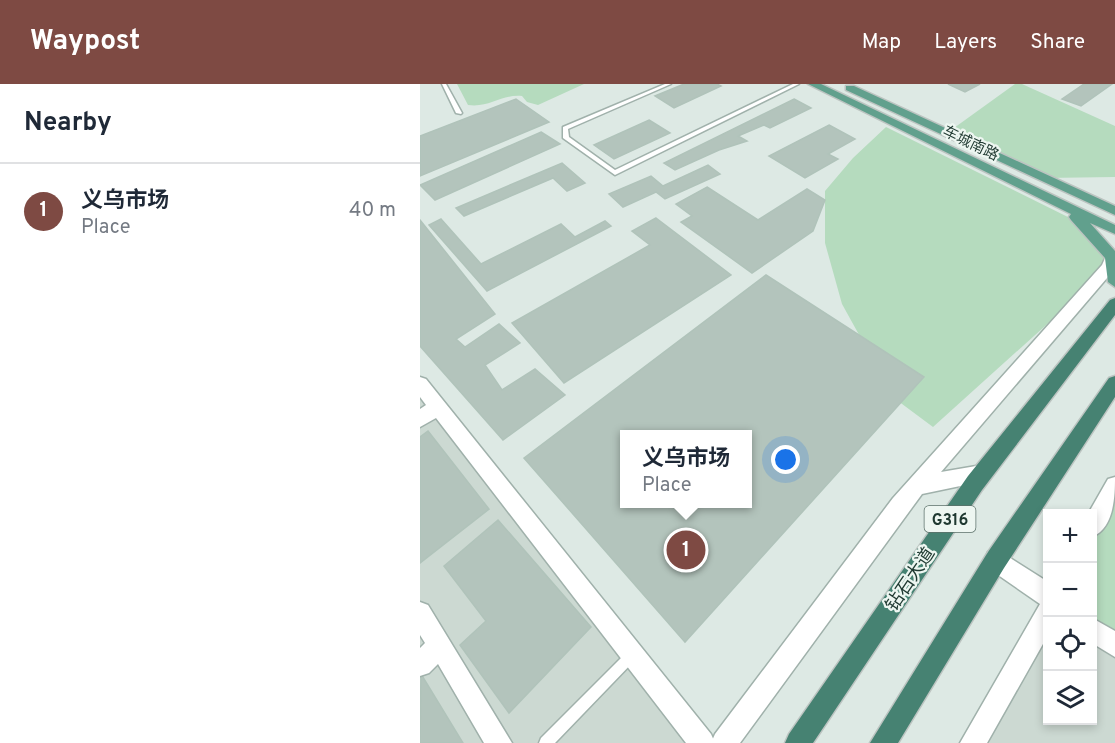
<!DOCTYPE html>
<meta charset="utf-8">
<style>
:root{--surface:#fff;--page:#f6f6f7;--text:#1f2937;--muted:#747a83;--line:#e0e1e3;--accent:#7e4a43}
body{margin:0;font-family:Overpass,"Noto Sans SC",sans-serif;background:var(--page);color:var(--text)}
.controls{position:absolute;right:18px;bottom:18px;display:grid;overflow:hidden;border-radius:0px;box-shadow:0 3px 9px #0003}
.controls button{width:54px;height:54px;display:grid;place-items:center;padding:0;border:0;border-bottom:2px solid var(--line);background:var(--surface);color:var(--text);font:30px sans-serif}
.you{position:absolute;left:366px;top:376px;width:21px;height:21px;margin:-15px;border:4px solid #fff;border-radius:50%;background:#1a73e8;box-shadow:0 0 0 9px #1a73e833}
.badge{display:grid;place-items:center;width:39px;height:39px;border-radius:50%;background:var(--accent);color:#fff;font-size:20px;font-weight:700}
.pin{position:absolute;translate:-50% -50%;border:3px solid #fff;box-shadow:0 2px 6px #0006}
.popup{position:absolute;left:200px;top:346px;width:132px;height:78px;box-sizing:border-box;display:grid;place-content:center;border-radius:0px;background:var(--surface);filter:drop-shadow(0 2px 4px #0005);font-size:20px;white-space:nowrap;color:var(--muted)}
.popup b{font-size:22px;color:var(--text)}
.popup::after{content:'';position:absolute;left:50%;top:100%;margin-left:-12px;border:12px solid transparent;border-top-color:var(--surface)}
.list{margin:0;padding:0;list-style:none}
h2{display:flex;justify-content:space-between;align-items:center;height:78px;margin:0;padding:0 24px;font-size:26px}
h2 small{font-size:20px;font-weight:400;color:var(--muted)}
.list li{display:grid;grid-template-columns:39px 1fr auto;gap:18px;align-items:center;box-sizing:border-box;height:96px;padding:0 24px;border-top:2px solid var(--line)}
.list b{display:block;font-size:22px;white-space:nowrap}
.list p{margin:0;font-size:20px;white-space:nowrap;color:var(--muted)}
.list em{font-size:20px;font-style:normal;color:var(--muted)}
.icon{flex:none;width:33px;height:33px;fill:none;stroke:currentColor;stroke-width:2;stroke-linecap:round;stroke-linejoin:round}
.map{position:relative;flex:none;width:695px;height:659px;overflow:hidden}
header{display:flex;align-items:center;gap:36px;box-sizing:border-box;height:84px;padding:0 30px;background:var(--accent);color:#fff}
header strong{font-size:28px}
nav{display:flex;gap:33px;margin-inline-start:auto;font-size:21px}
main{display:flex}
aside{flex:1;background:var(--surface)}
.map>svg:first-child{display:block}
</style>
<header>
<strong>Waypost</strong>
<nav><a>Map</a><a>Layers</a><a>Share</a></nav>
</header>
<main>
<aside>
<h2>Nearby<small></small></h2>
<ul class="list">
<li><span class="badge">1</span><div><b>义乌市场</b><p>Place</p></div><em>40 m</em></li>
</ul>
</aside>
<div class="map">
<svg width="695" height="659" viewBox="0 0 695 659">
<rect width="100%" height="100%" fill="#dde9e4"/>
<!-- built -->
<path fill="#ccd9d2" d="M0 300 282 659H0Z
M627 527 628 636H672L673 545 695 561V659H553Z"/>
<!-- green -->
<path fill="#b5dbbe" d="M37 0H164L118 21 107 18 102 12C81 10 70 24 48 21Z
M595 0H602L695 42V93L625 94 527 49Z
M466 43 664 141 692 173 676 196 513 343 474 314 422 220 405 159V107L433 74Z
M695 402V561L673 545V443Z"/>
<!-- building -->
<path fill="#b3c4bc" stroke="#b0c3ba" stroke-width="1.5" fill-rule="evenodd" d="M264 0H297L301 2 254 24 235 12Z
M528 0H560L545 8Z
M664 0H692L661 22 642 15Z
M96 15 129 38 0 92V52Z
M374 15 391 24 350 44 344 41 318 52 327 57 299 66 255 86 244 79Z
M229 36 250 49 194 75 174 61Z
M409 41 435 55 408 70 418 75 385 94 349 72Z
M121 48 140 60 15 116 0 101Z
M142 79 165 99 147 107 133 94 44 132 36 124Z
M288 81 300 90 245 115 236 108 203 123 189 110 231 92 243 102Z
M287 103 338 136 387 105 405 116 393 147 332 189 261 138 272 132 256 120Z
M236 134 311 191 144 299 92 239 230 161 212 147Z
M21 135 61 180 141 140 155 153 185 137 191 142 67 207 9 141Z
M0 136 75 230 36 255 45 263 79 240 100 259 65 281 82 306 115 285 145 311 83 356 0 262Z
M346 191 504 293 265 558 104 374ZM204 350H328V420H204Z
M8 347 69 425 0 479V353Z
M78 436 171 543 89 629 40 561 66 537 24 482Z
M1 590 43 659H0Z"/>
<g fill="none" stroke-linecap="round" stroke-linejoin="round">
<defs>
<path id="service" d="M22 0H26L42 29 41 30 36 29Z
M245 0H251L148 45 149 53 195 86 373 0H379L195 91 143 54V43Z
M211 566 215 568 217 572 215 576 135 659H119L121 654 207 568Z"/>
<path id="minor" d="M0 293 6 295 291 650 295 659H266L16 334 0 343V325L6 321 0 313Z
M0 518 8 521 92 659H64L18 580 9 589 0 592V564L5 559 0 551Z
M672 534 695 547V573L672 559Z"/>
<path id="tertiary" d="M692 168 695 169 693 187 521 388 562 381 569 384 572 390 569 396 502 410 320 659H291L295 650 473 414 682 181 687 170Z
M695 393C695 413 694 444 672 453V430H668L688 395Z
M576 465 628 498V551L567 659H540L620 520 568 484 565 476 568 468Z"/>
<path id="primary" d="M388 0H401L695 141V150L670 139 695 167V203L688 198 685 174 651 136 649 133 651 130Z
M426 2H434L695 122V131L426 6Z"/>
<path id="trunk" d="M695 214V231L562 406 393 659H365L369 650 548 392 690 216Z
M695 292V313L584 484 478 659H450L568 468 689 294Z"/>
</defs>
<!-- service casing -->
<use href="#service" stroke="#a0b1ab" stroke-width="3"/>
<!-- minor casing -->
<use href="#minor" stroke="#a0b1ab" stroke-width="3"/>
<!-- tertiary casing -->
<use href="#tertiary" stroke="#a0b1ab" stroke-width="3"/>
<!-- primary casing -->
<use href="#primary" stroke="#bcc4c1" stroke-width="3"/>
<!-- trunk casing -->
<use href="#trunk" stroke="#bcc4c1" stroke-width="3"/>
<!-- service -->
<use href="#service" fill="#fff" fill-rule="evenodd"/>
<!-- minor -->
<use href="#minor" fill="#fff" fill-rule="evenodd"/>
<!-- tertiary -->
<use href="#tertiary" fill="#fff" fill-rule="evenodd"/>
<!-- primary -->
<use href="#primary" fill="#61a08d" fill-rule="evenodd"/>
<!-- trunk -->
<use href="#trunk" fill="#468272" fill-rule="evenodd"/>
</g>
<g text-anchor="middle" stroke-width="4.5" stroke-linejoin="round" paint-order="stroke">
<!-- far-street labels -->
<g font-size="15" fill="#1f3931" stroke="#edf6f1">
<text transform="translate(551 59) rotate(26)" y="5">车城南路</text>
</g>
<!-- shield labels -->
<rect fill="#edf6f1" stroke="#5d726b" stroke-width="1.5" x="504.5" y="422" width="51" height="26" rx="4.5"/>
<g font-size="16" font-weight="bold" fill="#1f3931">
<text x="530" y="441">G316</text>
</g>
<!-- street labels -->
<g font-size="18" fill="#1f3931" stroke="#edf6f1">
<text transform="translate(490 495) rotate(-56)" y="6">钻石大道</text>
</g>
</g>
</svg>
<div class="controls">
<button>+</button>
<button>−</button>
<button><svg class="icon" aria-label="locate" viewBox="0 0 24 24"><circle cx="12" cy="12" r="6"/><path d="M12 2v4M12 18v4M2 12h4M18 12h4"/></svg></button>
<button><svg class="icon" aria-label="layers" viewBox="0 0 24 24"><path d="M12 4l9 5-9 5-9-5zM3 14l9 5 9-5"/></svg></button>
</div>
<div class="you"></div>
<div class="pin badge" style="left:266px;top:466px">1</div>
<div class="popup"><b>义乌市场</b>Place</div>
</div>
</main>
